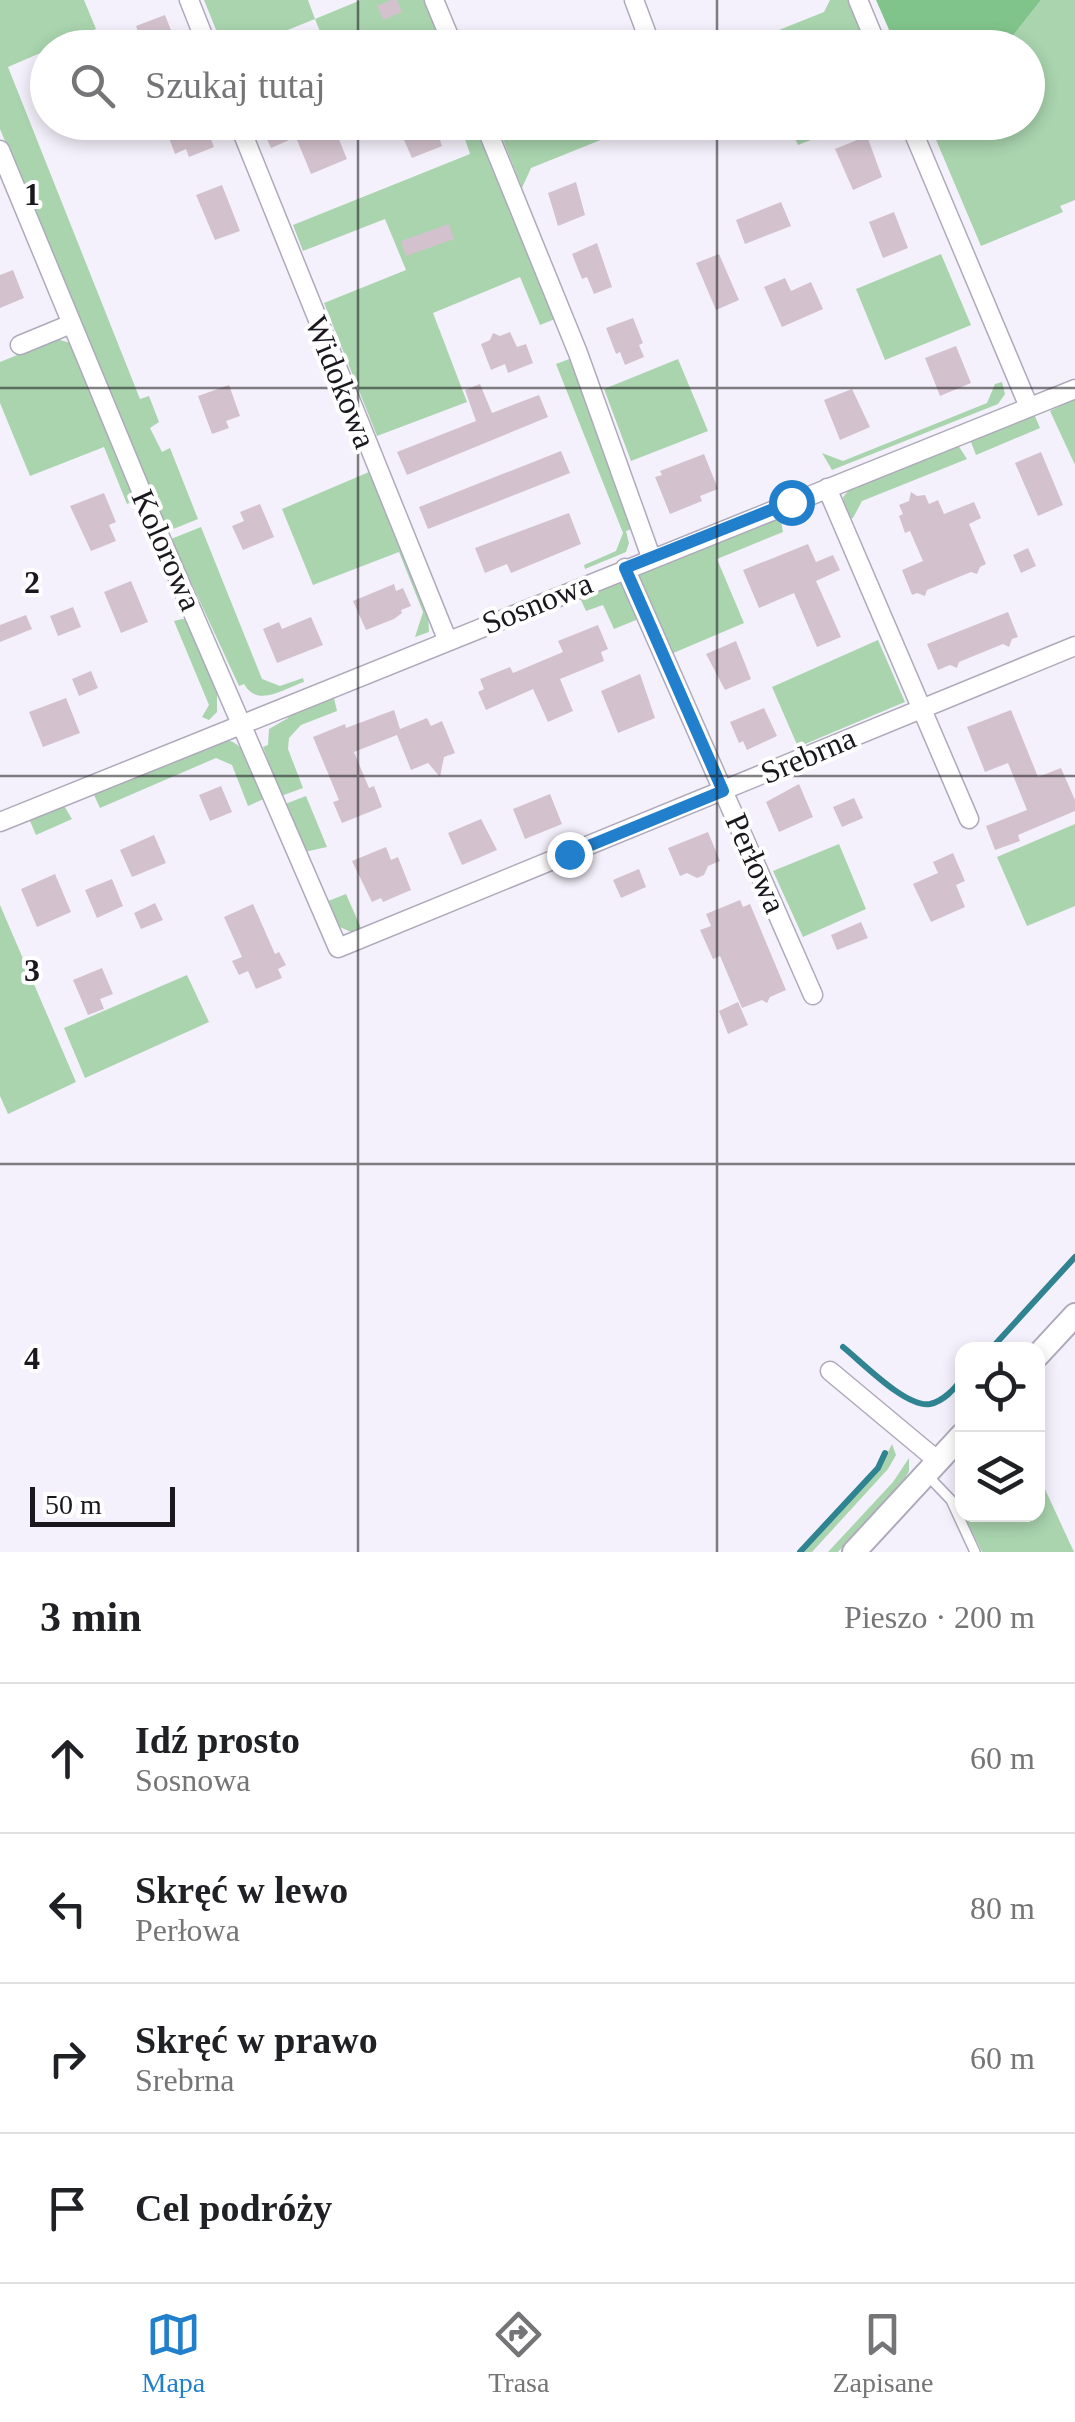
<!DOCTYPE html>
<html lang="pl">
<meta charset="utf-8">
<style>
:root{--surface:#fff;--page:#f2f2f2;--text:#202124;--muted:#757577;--line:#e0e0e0;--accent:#217fcb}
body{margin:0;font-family:Georgia,serif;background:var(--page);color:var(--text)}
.controls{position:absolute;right:30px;bottom:30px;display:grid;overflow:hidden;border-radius:20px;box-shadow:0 5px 15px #0003}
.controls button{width:90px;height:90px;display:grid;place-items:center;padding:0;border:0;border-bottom:2px solid var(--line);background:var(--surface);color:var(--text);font:50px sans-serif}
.scale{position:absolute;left:30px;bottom:25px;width:145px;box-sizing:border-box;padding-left:10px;border:5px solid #1a181e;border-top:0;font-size:28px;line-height:35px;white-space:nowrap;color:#1a181e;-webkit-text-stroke:8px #fff;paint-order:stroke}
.stop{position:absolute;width:30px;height:30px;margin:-22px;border:8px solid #217fcb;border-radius:50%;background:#fff}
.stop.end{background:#217fcb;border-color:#fff;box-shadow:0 2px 10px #0008}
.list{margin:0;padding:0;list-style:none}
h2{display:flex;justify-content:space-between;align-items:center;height:130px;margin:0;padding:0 40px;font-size:42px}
h2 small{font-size:32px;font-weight:400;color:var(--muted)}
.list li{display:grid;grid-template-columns:65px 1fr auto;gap:30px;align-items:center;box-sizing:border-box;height:150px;padding:0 40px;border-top:2px solid var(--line)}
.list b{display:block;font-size:38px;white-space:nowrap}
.list p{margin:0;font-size:32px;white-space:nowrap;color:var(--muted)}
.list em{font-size:32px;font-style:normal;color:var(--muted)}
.icon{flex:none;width:55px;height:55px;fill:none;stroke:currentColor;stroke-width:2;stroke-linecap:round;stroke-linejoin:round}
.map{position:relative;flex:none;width:1075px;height:1552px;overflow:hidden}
.search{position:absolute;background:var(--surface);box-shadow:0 5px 15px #0003;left:30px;right:30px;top:30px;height:110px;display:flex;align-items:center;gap:25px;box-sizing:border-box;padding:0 35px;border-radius:55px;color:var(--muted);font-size:38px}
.sheet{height:730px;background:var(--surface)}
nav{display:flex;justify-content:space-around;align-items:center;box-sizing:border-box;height:140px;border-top:2px solid var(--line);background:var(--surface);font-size:28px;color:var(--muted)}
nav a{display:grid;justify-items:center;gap:5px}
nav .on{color:var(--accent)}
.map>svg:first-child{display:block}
</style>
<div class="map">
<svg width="1075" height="1552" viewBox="0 0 1075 1552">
<rect width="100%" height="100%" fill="#f5f1fc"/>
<!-- green -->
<path fill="#a9d4ae" d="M0 0H84L96 29 8 67 140 399 149 396 159 422 150 428 162 452 170 448 198 519 166 532 0 129Z
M204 0H308L315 19 361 0H426L446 47H326L315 19 245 47H223Z
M830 0H848L868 47H736L824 12Z
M1041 0H1075V200L1060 206 1063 212 981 246 934 135 919 123H929L934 134 944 123 1028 122V48L1004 47Z
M550 122H643V123L531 168 522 188 498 127 517 135Z
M788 123H854L798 145Z
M470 126H477L555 319 540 325 520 277 433 313 467 402 377 436 324 303 406 270 385 219 303 251 293 225 470 154 462 130Z
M941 254 971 325 885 360 856 289Z
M57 339 70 343 136 500 127 504 104 447 30 476 0 403V362Z
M572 358 632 529 626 531 629 543 626 552 585 569 584 565 616 551 623 533 556 364Z
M678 359 708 431 631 461 604 389Z
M1002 382 1005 394 998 404 832 470 822 453 843 461 987 403 995 384Z
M1075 398V465L1050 411Z
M1034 414 1040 428 976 455 971 442 973 439Z
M958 445 967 459 862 501 853 518 848 519 843 497 851 488Z
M369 472 428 614 429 632 415 637 423 612 399 552 313 585 282 509Z
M780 516 783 532 717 559 744 623 671 654 636 573Z
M201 527 262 679 280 686 303 678 304 682C283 689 258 708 244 684L239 686 171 539Z
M620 580 627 585 641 618 614 629 603 605 586 611 580 598Z
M182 619 190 620 222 693 217 695V712L209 720 202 717 209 705 174 621Z
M878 640 905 702 798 747 772 687Z
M333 694 337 711 301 725 289 738 288 749 303 788 281 796 263 747 268 745 269 729 288 718 287 713Z
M223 739C250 743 256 776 266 798L248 806 232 765 216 758 100 808 94 795 96 790Z
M306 796 327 847 304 852 285 804Z
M63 804 72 819 36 835 30 821 32 817Z
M1075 824V906L1027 926 997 857Z
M839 844 866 909 803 937 773 871Z
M346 894 361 928 351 932 331 923 323 903Z
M0 905 76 1082 8 1114 0 1096Z
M187 975 209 1022 85 1078 64 1028Z
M892 1444 896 1455 888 1469 812 1552H804L879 1470Z
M909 1458V1471L903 1482 838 1552H828L893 1482Z
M1038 1474 1074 1552H982L964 1515 1038 1514Z"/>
<!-- forest -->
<path fill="#81c48b" d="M876 0H1041L1004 47 897 48Z"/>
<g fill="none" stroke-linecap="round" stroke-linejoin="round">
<!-- stream -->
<path stroke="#308491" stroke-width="6" d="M843 1347C863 1363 906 1408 930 1404 944 1401 954 1389 962 1379
M990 1350 1075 1257
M800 1552 878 1468 885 1453"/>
</g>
<!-- building -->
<path fill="#d3c2cd" d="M391 0H397L402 12 383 20 377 6Z
M165 15 178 48H144L136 26Z
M163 122H204L214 147 189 157 186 149 175 154Z
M289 122H330L271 148 264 133Z
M396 122H434L442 146 412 158Z
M333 125 347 159 311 174 297 140Z
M867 136 882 177 853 190 835 149Z
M576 182 585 215 558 226 548 193Z
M222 185 240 231 215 240 196 195Z
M781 202 791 226 745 244 736 220Z
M894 212 908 248 883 258 869 222Z
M449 224 454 239 406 256 401 241Z
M597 243 612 287 594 294 587 277 582 279 572 254Z
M719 254 739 300 716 310 696 263Z
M13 270 24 298 0 308V275Z
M785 278 791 291 811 282 823 309 782 327 764 287Z
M633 318 643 343 639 345 644 357 625 365 620 352 616 354 606 328Z
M510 332 517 347 526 344 533 363 508 373 505 364 491 370 481 344 490 340 493 333 500 336Z
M956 346 971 383 940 396 925 358Z
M480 384 492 413 539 395 548 417 407 475 397 452 476 421 465 390Z
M229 385 240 416 226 421 229 428 212 434 198 396Z
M852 389 870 427 840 440 824 400Z
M561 451 570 473 428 529 419 507Z
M1041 452 1063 505 1038 516 1015 463Z
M704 454 718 489 700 496 702 501 670 514 655 477 662 475 660 471Z
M911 492 917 496 925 495 929 504 938 500 944 514 974 502 981 518 969 524 986 564 980 567 977 574 971 572 927 590 925 596 917 593 912 595 902 570 923 561 910 531 905 533 899 516 903 514 899 505 909 501Z
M104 493 116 522 109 525 116 541 91 551 70 506Z
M260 504 274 537 243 550 232 526 244 521 240 512Z
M569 513 581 544 511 573 507 564 485 573 475 548Z
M808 544 816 562 833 555 840 570 816 581 841 637 817 647 794 593 759 608 743 570Z
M1028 548 1036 566 1021 573 1013 555Z
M131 581 148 622 121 633 104 592Z
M394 584 396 591 403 588 411 606 401 610 402 613 394 619 366 630 353 601Z
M73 607 81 627 58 636 50 616Z
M1008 612 1018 637 1012 639 1009 647 1003 644 959 662 957 668 950 665 938 670 927 644Z
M26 615 32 629 0 642V625Z
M311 617 323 645 277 663 263 629 279 622 282 629Z
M598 625 608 649 601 652 604 661 560 679 573 711 548 722 533 689 486 710 478 692 484 689 480 679 510 667 513 673 563 652 558 641Z
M736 641 751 679 725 690 706 654Z
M91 671 98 688 79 696 72 679Z
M640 674 655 718 618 733 601 691Z
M66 698 80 733 43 747 29 712Z
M764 708 777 736 747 750 743 741 739 743 730 722Z
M394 710 400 729 427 718 431 726 442 721 455 753 444 757 440 777 428 763 411 770 397 735 354 752 369 788 374 786 382 807 342 823 333 802 339 800 313 737 345 724 346 728Z
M1011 710 1038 777 1061 768 1075 800V811L1018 835 1020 841 995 850 986 826 1027 810 1008 763 985 772 967 727Z
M799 784 813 817 779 832 766 802Z
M221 786 232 812 210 821 199 795Z
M550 794 562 824 525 839 513 809Z
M854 798 863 818 842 827 833 807Z
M481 819 497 850 462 865 448 833Z
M708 832 720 861 708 866 704 875 697 878 687 873 680 876 668 848Z
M154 835 166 863 132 877 120 850Z
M386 847 391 860 398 857 411 890 383 902 381 898 372 902 352 861Z
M953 853 965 881 956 885 965 907 931 922 913 884 938 873 933 862Z
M639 869 646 887 621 898 613 880Z
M55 874 71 912 37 927 21 889Z
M112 879 123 906 97 918 85 890Z
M740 900 743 907 750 904 786 990 770 997 767 1003 762 1000 742 1008 720 956 713 959 700 930 711 926 706 914Z
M155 903 163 920 141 929 134 913Z
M253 904 275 954 279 952 286 965 278 969 282 978 256 989 248 971 239 975 232 961 242 957 224 917Z
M861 922 868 938 837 950 831 935Z
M102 968 113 994 100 999 104 1009 88 1015 73 980Z
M738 1002 748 1025 728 1034 719 1011Z"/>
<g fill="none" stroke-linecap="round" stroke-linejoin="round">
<defs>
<path id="service" d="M928 1476 951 1500 975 1552"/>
<path id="minor" d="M189 0 208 48
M434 0 454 48
M634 0 652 48
M858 0 878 48
M238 122 447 639
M484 122 578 353 651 557
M909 122 1029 407
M0 150 161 539 338 948 1075 646
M20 345 71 324
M827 488 969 819
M625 568 813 995
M0 822 1075 389
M830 1371 938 1461"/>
<path id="tertiary" d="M1038 1355 1075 1315
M854 1552 962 1435"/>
</defs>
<!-- service casing -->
<use href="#service" stroke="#afaabb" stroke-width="12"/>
<!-- minor casing -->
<use href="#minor" stroke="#afaabb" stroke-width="21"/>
<!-- tertiary casing -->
<use href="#tertiary" stroke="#afaabb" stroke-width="26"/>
<!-- service -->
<use href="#service" stroke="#fff" stroke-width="9"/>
<!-- minor -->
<use href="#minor" stroke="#fff" stroke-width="18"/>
<!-- tertiary -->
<use href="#tertiary" stroke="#fff" stroke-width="22"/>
</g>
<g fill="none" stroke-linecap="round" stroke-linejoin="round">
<!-- route -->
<path stroke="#217fcb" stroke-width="12" d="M569 854 723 791 625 568 791 502"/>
</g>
<!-- grid -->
<path fill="none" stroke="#1a181e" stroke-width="2.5" stroke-opacity="0.55" d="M358 0V48M717 0V48M358 122V1552M717 122V1552M0 388H1075M0 776H1075M0 1164H1075"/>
<g text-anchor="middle" stroke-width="8" stroke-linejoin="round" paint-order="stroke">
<!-- street labels -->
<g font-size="32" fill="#1a181e" stroke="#fff">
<text transform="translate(341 382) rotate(68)" y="11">Widokowa</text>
<text transform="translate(167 550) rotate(66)" y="11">Kolorowa</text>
<text transform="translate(537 603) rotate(-22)" y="11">Sosnowa</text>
<text transform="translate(808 755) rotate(-23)" y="11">Srebrna</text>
<text transform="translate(756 863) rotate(66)" y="11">Perłowa</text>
</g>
</g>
<g font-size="32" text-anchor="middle" font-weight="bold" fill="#1a181e" stroke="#fff" stroke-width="8" stroke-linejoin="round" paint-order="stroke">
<text x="32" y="205">1</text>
<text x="32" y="593">2</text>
<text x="32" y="981">3</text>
<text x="32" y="1369">4</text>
</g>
</svg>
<div class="controls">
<button><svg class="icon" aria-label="locate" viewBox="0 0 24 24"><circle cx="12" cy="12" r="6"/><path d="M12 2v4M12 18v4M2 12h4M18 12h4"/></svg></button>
<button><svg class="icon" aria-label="layers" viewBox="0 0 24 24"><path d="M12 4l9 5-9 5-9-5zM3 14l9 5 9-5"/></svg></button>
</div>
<div class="scale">50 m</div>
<div class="stop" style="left:791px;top:502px"></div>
<div class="stop end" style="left:569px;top:854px"></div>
<div class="search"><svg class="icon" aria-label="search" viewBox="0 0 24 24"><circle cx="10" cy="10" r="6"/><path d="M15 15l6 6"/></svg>Szukaj tutaj</div>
</div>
<section class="sheet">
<h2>3 min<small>Pieszo · 200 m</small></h2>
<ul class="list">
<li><svg class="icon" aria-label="ahead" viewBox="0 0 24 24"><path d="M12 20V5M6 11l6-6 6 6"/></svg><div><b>Idź prosto</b><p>Sosnowa</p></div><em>60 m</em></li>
<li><svg class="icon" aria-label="left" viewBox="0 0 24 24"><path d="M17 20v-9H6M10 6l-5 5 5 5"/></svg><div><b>Skręć w lewo</b><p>Perłowa</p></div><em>80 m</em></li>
<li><svg class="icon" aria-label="right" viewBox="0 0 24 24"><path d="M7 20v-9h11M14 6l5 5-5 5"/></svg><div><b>Skręć w prawo</b><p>Srebrna</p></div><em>60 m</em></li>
<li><svg class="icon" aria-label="arrive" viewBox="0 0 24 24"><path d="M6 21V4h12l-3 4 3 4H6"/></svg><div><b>Cel podróży</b></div></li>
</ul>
</section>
<nav>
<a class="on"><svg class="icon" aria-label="map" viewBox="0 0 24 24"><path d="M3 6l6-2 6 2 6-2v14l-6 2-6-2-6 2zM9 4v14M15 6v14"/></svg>Mapa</a>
<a><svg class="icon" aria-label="directions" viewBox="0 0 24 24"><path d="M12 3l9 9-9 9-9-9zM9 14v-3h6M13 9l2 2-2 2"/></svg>Trasa</a>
<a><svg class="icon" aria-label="saved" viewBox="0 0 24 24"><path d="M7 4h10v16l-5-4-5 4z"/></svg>Zapisane</a>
</nav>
